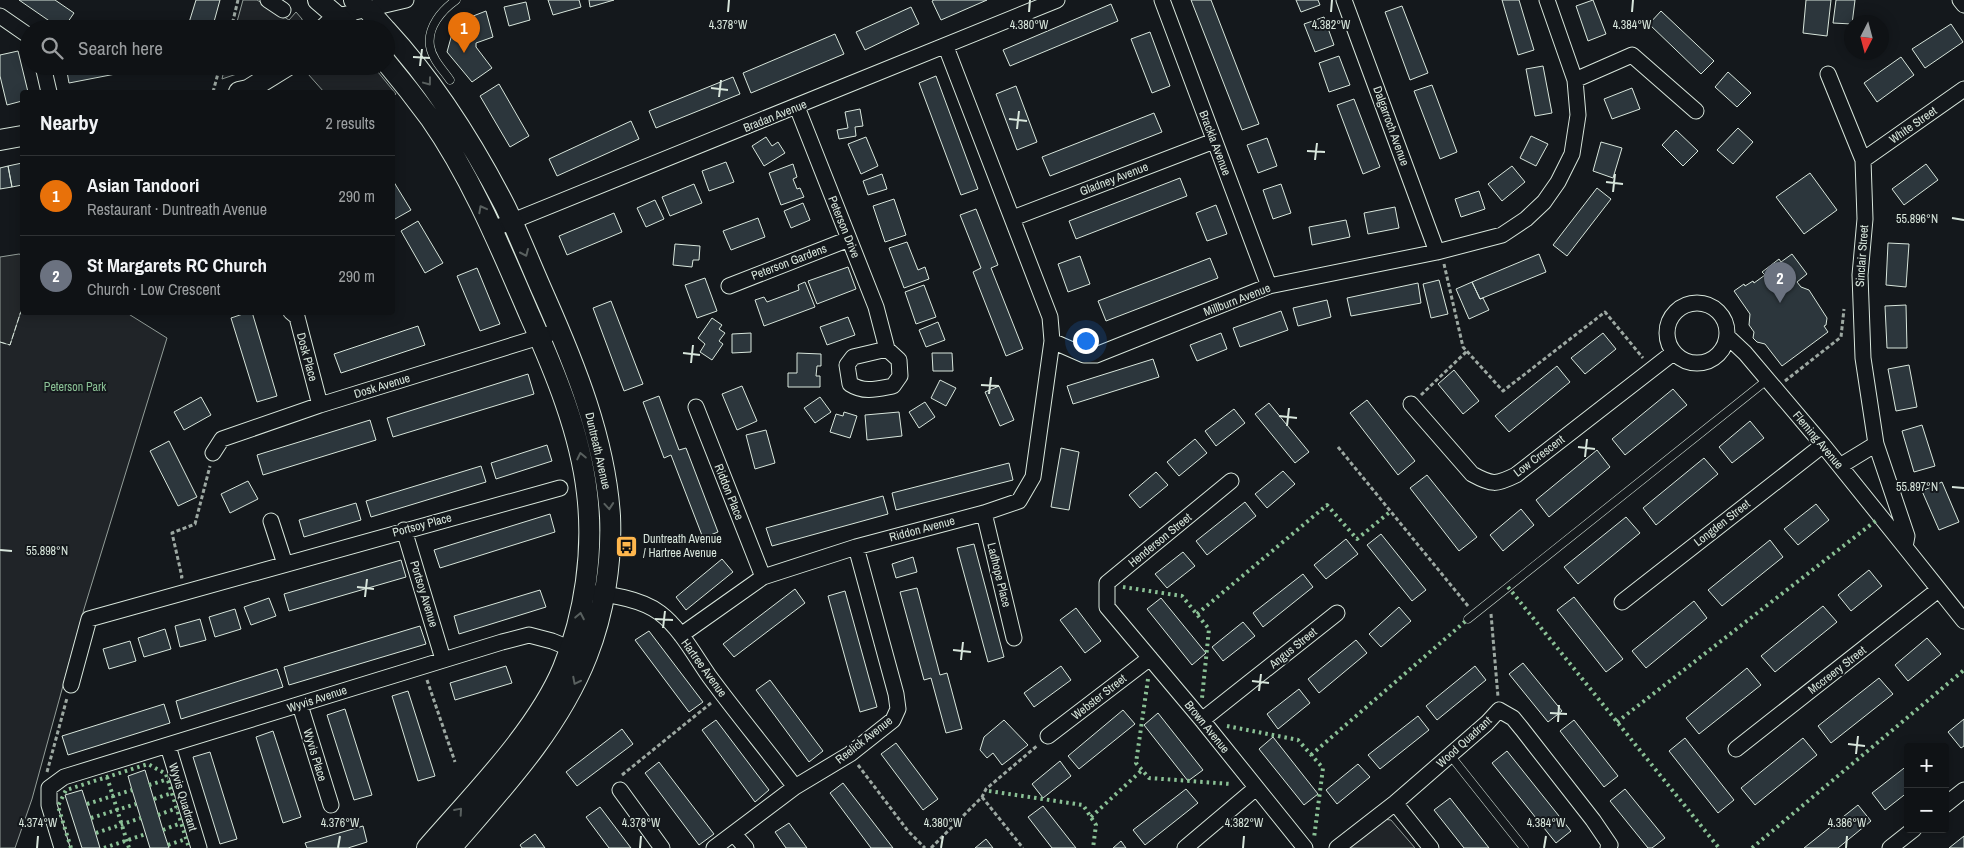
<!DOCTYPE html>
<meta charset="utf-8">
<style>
:root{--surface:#0f1215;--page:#181b1e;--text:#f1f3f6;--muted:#9b9ea0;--line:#2f3234;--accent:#b45309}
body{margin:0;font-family:"Archivo Narrow",sans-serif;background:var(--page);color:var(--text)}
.controls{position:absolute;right:15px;bottom:15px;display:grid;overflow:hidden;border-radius:5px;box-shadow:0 2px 12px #0003}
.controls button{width:45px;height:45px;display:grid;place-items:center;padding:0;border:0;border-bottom:1px solid var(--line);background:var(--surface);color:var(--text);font:25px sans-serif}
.compass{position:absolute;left:1844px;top:15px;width:45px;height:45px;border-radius:50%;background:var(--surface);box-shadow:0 2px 12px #0003;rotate:186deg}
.you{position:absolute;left:1085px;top:340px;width:18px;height:18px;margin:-12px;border:4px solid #fff;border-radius:50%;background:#1a73e8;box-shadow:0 0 0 8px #1a73e833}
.badge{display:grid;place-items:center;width:32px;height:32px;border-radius:50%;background:var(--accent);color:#fff;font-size:16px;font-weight:700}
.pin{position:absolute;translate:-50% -41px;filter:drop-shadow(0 1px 2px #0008)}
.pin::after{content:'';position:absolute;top:26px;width:18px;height:15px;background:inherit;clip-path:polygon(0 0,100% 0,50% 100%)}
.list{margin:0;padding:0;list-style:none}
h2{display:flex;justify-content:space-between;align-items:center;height:65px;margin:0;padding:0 20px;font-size:21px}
h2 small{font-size:16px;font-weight:400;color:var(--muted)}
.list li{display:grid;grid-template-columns:32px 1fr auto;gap:15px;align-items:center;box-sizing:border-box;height:80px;padding:0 20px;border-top:1px solid var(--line)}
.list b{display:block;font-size:19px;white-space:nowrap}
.list p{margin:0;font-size:16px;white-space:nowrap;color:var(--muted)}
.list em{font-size:16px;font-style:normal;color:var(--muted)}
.icon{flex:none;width:28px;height:28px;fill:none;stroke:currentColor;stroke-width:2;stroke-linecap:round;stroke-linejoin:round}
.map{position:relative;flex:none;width:1964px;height:848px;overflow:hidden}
.search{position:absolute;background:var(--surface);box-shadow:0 2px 12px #0003;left:20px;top:20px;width:375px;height:55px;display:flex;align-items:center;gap:12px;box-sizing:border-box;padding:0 18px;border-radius:28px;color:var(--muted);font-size:19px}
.panel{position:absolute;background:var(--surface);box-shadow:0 2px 12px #0003;left:20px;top:90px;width:375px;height:225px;border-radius:5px}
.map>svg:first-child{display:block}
</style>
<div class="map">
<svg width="1964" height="848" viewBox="0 0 1964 848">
<rect width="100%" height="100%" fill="#14181c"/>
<!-- green -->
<path fill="#202428" stroke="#939e99" d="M243 0H257L289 20 296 12 302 19 303 28 235 29Z
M225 66H260L222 79Z
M317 66H373L396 94 393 96 392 92H324L308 74Z
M22 254V312L127 313 167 338 84 609 32 799 15 848H0V258Z
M1382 819 1391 820 1415 848H1345Z"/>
<!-- parking -->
<path fill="#24282b" stroke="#939e99" d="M19 254 22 255V308L10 345 0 342V257Z"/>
<!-- building -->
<path fill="#2c363c" stroke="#d8e6dc" d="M19 0H55L74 13 63 29H61Z
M196 0H220L212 29H187Z
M548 0H579L581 7 553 15Z
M589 0H614L590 7Z
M934 0H987L941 20 932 1Z
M1191 0H1211L1259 124 1242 130Z
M1296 0H1318L1320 5 1301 12Z
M1502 0H1519L1534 50 1518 55Z
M1593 0 1606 34 1588 41 1576 6Z
M1806 0H1831L1827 36 1803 33Z
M1836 0H1855L1852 24 1833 23Z
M526 2 530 20 509 26 504 7Z
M1111 4 1118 21 1010 66 1003 50Z
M1402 6 1428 73 1410 80 1385 12Z
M911 7 919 24 865 50 856 32Z
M486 11 493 37 476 43V47L492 68 472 82 447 52 455 23Z
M1661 11 1714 61 1701 74 1649 24Z
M1324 17 1334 45 1315 52 1304 24Z
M1951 24 1963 42 1925 68 1912 49Z
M1150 32 1170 86 1152 93 1131 39Z
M835 34 844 54 751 93 743 73Z
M18 51 28 92H22V101L7 105 0 76V55Z
M1339 56 1350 85 1329 92 1319 63Z
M1901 57 1914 75 1877 102 1864 83Z
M66 66H130L131 71 69 83Z
M1543 66 1552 113 1535 116 1526 69Z
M1728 72 1751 93 1737 107 1715 87Z
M936 76 978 189 961 195 919 83Z
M733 77 740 94 656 128 649 111Z
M499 84 529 136 510 147 480 96Z
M1432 85 1457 152 1440 159 1414 91Z
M1016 86 1037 142 1017 150 996 94Z
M1632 88 1640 109 1612 119 1604 99Z
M1354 99 1380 167 1363 174 1337 105Z
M860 109 863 126 855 127 856 136 839 139 837 130 848 128 845 112Z
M1154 113 1162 132 1050 176 1042 157Z
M631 121 639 139 557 176 549 159Z
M1738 128 1753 142 1733 164 1717 150Z
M1676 130 1698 151 1683 166 1662 145Z
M1531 136 1548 144 1536 166 1520 158Z
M766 137 772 146 778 142 785 153 764 166 752 146Z
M866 137 878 166 861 174 848 144Z
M1267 138 1277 166 1258 173 1247 145Z
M1601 142 1622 148 1613 178 1593 171Z
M726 162 734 182 709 191 702 171Z
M22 163V185L12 187 8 166Z
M793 164 797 177 793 179 797 189 800 188 804 197 781 205 769 173Z
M1926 164 1938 180 1904 205 1892 189Z
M8 166 12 187 0 189V168Z
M1512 166 1525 182 1502 201 1488 184Z
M1810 173 1837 210 1804 234 1776 197Z
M882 174 887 189 868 195 863 181Z
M1180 178 1187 196 1076 239 1069 221Z
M392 179 411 210 395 219 392 215Z
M694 184 702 203 670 216 662 197Z
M1281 184 1291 213 1273 219 1263 190Z
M1597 188 1611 199 1567 256 1553 245Z
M1479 191 1485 209 1461 217 1455 199Z
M894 199 906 235 885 242 873 206Z
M655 200 664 219 646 227 637 208Z
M803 203 810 220 791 228 784 211Z
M1216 205 1227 234 1207 241 1196 213Z
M1395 207 1399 228 1368 234 1364 213Z
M976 209 998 265 991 268 1023 349 1006 356 973 272 981 268 960 215Z
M614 213 622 232 567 255 559 236Z
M758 218 765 237 731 250 723 231Z
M1346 220 1350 237 1312 245 1309 227Z
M418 221 443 263 425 273 401 231Z
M907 242 918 270 925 267 929 279 904 288 889 248Z
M1888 243 1909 244 1906 287 1886 285Z
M675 244 700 246 699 260H693L692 267 673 265Z
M1539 254 1546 272 1480 299 1472 282Z
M1792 254 1807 274 1797 282 1801 287 1809 290 1827 318 1826 325 1824 326 1828 332 1782 366 1765 344 1757 342 1753 338 1754 332 1749 325 1750 314 1734 291 1744 284 1745 286 1753 281 1754 283 1765 275 1762 272 1779 259 1781 262Z
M1080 256 1090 284 1068 292 1058 264Z
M1210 258 1218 278 1106 321 1098 301Z
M848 267 856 289 817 304 808 281Z
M477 268 500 324 480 331 457 276Z
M705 278 717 311 697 318 685 285Z
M1439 280 1448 314 1431 318 1423 284Z
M805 282 815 307 764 326 755 300 764 297 767 302 799 290 798 285Z
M1472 282 1480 299 1483 298 1489 310 1469 319 1456 289Z
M1418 283 1421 303 1351 316 1347 298Z
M924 285 936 317 916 324 905 292Z
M1327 300 1331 317 1298 326 1293 308Z
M611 301 643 384 624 391 593 308Z
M1906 305 1907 348H1887L1885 306Z
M1281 311 1288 330 1240 347 1233 328Z
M249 312H252L277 396 257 402 231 318Z
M848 317 855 335 827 345 820 327Z
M712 318 722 325 719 329 725 333 719 341 723 344 712 360 700 352 705 344 698 338Z
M938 322 945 340 926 347 919 330Z
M418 326 425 345 341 373 334 354Z
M751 333V352L732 353V334Z
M1221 333 1227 349 1197 361 1190 345Z
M1603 333 1616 349 1585 374 1571 358Z
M797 353 821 354V366H817L816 376H820V387H788V373H797Z
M932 353H952L953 371H933Z
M1153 359 1159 377 1073 404 1067 386Z
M1909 365 1917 407 1896 411 1888 369Z
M1557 366 1570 382 1509 432 1495 416Z
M1454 370 1479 401 1463 414 1438 384Z
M528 374 534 394 393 437 387 418Z
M940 380 956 388 946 406 931 398Z
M742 386 757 421 737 430 722 394Z
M999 386 1014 420 1000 426 985 392Z
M1673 389 1687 405 1625 455 1612 439Z
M659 396 679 450 686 448 718 532 703 538 671 455 664 458 643 402Z
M201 397 211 415 184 430 174 412Z
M820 397 831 412 815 423 804 408Z
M1367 400 1415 461 1398 475 1350 413Z
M925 402 935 417 919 428 909 412Z
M1269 403 1309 452 1295 463 1255 414Z
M1234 409 1245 423 1216 446 1205 431Z
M844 412 857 416 850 438 830 432 836 414 843 416Z
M899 412 902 436 867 440 865 415Z
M370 420 376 440 263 475 257 455Z
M1750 421 1764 438 1732 463 1719 447Z
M1922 425 1935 466 1914 472 1902 431Z
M766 430 775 463 755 469 746 435Z
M1195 439 1207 453 1179 476 1167 462Z
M169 441 197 497 178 506 150 451Z
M547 445 552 461 496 479 491 463Z
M1061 448 1079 452 1069 510 1051 507Z
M1597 450 1610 467 1549 517 1536 500Z
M1704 458 1718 474 1656 525 1643 508Z
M1009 463 1013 480 896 510 892 493Z
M481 466 486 482 371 517 366 501Z
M1283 471 1295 484 1267 508 1255 494Z
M1156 472 1168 485 1140 508 1129 495Z
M1427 475 1477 537 1459 551 1410 488Z
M248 481 258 499 230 513 221 494Z
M1942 482 1959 522 1939 530 1922 491Z
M883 496 888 514 772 546 766 528Z
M1245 502 1256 516 1207 555 1196 541Z
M356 503 361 520 304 537 299 520Z
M1816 504 1829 520 1798 545 1784 529Z
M1521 509 1534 525 1503 551 1490 535Z
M550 514 555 532 440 568 434 550Z
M1626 517 1640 533 1578 584 1564 567Z
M1381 534 1426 590 1412 601 1367 545Z
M1346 539 1358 554 1326 579 1314 565Z
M1770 540 1783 557 1722 606 1708 590Z
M974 544 1004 657 988 662 957 548Z
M1183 552 1195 566 1167 588 1155 574Z
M913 557 917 572 896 578 892 564Z
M722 559 733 572 686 610 676 597Z
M401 560 406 577 289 611 284 594Z
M1869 570 1882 586 1851 611 1838 595Z
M1303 574 1313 587 1263 627 1253 613Z
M917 588 940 675 947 673 962 729 946 733 931 678 924 680 900 592Z
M795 589 805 603 734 657 723 644Z
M540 590 546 607 459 634 454 616Z
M845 591 877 707 860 712 828 596Z
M1574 597 1623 659 1606 672 1557 610Z
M269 598 276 616 251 625 244 607Z
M1161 598 1206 653 1192 665 1147 609Z
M1694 601 1707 618 1646 668 1632 651Z
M1823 606 1837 622 1775 672 1761 656Z
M1399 607 1411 621 1381 647 1369 634Z
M1076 608 1101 641 1085 653 1060 620Z
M235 609 241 629 215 637 209 617Z
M200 619 206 640 180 647 175 626Z
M1243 622 1255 636 1223 661 1212 647Z
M420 626 426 644 289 685 284 667Z
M165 629 171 649 144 657 138 638Z
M649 631 703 702 689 712 635 640Z
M1927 638 1941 654 1908 681 1895 665Z
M1356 640 1367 653 1319 693 1308 679Z
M130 641 136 661 109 669 103 649Z
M1523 663 1562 711 1548 722 1509 674Z
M506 666 512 683 455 700 450 683Z
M1061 666 1071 680 1034 707 1024 693Z
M1475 666 1486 680 1437 720 1426 706Z
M1747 668 1761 685 1699 734 1686 718Z
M277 669 283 687 181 719 176 701Z
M1879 678 1893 694 1831 743 1818 726Z
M770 680 823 751 809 762 756 690Z
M1299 689 1310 703 1278 729 1267 714Z
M408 691 435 776 418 781 392 696Z
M164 704 170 723 68 755 62 736Z
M345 709 372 795 354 800 327 715Z
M1123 710 1135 724 1079 769 1068 756Z
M1158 713 1203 770 1188 781 1144 725Z
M1418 716 1429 730 1380 769 1368 755Z
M1964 719V746L1961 748 1948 732Z
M716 720 769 790 755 802 702 730Z
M1004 720 1028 745 1002 765 993 753 987 758 980 750 984 737Z
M1574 720 1618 776 1604 787 1560 731Z
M622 729 633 744 577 786 566 772Z
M273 731 301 817 283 823 256 737Z
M1273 737 1318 794 1304 805 1259 749Z
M1685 738 1734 800 1718 813 1669 751Z
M1803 738 1817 755 1755 805 1741 788Z
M896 743 938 799 923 810 881 754Z
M1507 751 1571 831 1556 843 1492 763Z
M210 752 237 839 220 844 193 757Z
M1060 761 1071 776 1043 798 1032 784Z
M659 762 714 834 699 845 645 773Z
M1358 764 1370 777 1337 804 1326 790Z
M1908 765V792L1885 810 1872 793Z
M145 770 163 830 169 848H150L132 790 128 776Z
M843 783 893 848H871L830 793Z
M1186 789 1198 803 1145 845 1133 830Z
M1625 789 1665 838 1652 848H1648L1610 801Z
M82 790 91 818 100 848H82L65 795Z
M1450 798 1489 848H1464L1434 810Z
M1858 805 1871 821 1838 848H1804Z
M1043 806 1076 848H1052L1028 817Z
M600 807 631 848H609L586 817Z
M789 823 807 848H786L775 832Z
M363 826 367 842 348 848H307L305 843Z
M535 834 545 848H522L520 845Z
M1964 836V848H1949Z
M986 839 993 848H975Z
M1121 841 1126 848H1113Z"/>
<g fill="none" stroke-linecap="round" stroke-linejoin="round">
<defs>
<path id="lane" d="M450 80C443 70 432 59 430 46 427 27 442 10 456 0
M1468 619 1767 380
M1450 755 1524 848"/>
<path id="street" d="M268 0 283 10
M1162 0 1269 286
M1344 0 1437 252
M1960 0 1964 5
M0 16 29 36
M338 16 406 0
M946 47 1050 317 1052 341 1084 355H1096L1269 286 1437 252 1502 235 1526 219 1544 202 1558 182 1572 154 1578 115 1575 80 1547 0
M43 66 49 92
M1828 74 1863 160 1865 219 1860 275 1863 358 1876 444 1907 536 1905 547 1964 621
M1575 80 1632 55 1696 111
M797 107 876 307 887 349 899 360 900 376 893 386C877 389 864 393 850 384L847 365 853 357 887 349
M1863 160 1964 89
M1013 218 1214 141
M493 229 1057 0
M729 286 849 239
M1667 333a30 30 0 1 1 60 0a30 30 0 1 1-60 0Z
M291 312 297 317 320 405
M1728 337 1745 353 1823 445 1905 547
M1411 404 1472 474C1492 485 1496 485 1516 475L1673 353
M696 407 763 577
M213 453 222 439 320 405 549 334
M1840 466 1876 444
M1231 481 1107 583V607L1202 720 1305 848
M984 513 1014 638
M271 521 285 564
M404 530 443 659
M584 592C609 594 640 598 660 613 680 628 695 656 709 676 737 714 767 750 795 787
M1622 602 1823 445
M681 635 763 577 856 547 984 513 1019 501 1033 477 1052 341
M71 685 89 619 560 488
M300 705 331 805
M1202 720 1337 613
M1048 736 1150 658
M168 746 199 848
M1736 749 1938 590
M620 790 662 848
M1395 803 1431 848
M1945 805 1964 790
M734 834 746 848
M62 848 49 805V788L64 777 502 642 529 635 552 641 579 652
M714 848 795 787 850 754 893 720 898 709 896 694 856 547
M1185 848 1256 788
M1337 848 1395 803 1487 723 1499 710 1513 718 1522 729 1593 820 1610 845 1608 848
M1890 848 1914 829"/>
<path id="secondary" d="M318 0 352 29
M354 0 368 10 385 29
M324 29 338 16
M386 30C434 82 473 144 505 206 519 235 531 266 544 295 575 365 605 439 610 516 612 562 604 613 587 656 558 730 502 789 451 848
M386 62C401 80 416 99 430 118 472 178 501 249 530 316 555 372 580 432 587 493 594 551 585 614 563 668 537 731 472 796 427 848
M239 92 248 90 287 66
M0 140 22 136"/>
</defs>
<!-- lane casing -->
<use href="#lane" stroke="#d8e6dc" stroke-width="9"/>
<!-- street casing -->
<use href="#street" stroke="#d8e6dc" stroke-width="17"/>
<!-- secondary casing -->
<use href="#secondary" stroke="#d8e6dc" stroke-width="22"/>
<!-- path -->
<path stroke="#9da8a2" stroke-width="3" stroke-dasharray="4 2.5" stroke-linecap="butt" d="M231 29 238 0
M213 92 220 66
M1444 264 1463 347 1503 391 1605 312 1643 358
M1785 381 1841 337 1844 309
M1421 395 1467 351
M1338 447 1468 606
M180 577H182L172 533 195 524 210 466
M1491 614 1498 697
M427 680 455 762
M858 765 908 831 925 848
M47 772 67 698
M622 775 711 703
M982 797 1023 848
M931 848 982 797 986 789 1038 745"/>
<!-- lane -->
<use href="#lane" stroke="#14181c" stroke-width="8"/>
<!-- street -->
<use href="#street" stroke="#14181c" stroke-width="15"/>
<!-- secondary -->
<use href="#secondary" stroke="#14181c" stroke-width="20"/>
<!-- hedge -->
<path stroke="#8ac095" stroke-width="4" stroke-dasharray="2.5 4" stroke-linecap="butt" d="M1123 587 1182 596 1209 629 1202 698
M1508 587 1719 848
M1197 614 1327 505 1357 539 1391 511
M1148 679 1136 763 1149 778 1231 784
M1617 722 1878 519
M1227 726 1298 740 1323 768 1314 838
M1311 755 1468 619
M107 777 129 848
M149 785 168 779
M989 791 1083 805 1096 825 1093 848
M154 799 172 793
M87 804 132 790
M158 815 177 808
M1091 817 1141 771
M91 818 136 804
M163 830 181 823
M96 833 141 818
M168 845 186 839
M71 848 58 806 66 790 148 764 166 774 189 848
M104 848 146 834
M1752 848 1964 670"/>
<!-- fence -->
<path stroke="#d8e6dc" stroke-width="1" stroke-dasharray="6 2.5" stroke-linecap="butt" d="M0 342 10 345 22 308"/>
</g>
<!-- one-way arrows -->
<defs><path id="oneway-chevron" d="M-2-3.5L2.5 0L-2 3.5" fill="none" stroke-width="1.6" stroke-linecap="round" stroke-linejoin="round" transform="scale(1.25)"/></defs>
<g stroke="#59605f">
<use href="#oneway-chevron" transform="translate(428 82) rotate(53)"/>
<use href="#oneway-chevron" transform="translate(482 209) rotate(-118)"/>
<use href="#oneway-chevron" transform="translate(525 253) rotate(66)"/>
<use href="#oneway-chevron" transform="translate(581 456) rotate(-102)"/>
<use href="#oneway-chevron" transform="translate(609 506) rotate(85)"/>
<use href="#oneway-chevron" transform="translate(580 616) rotate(-79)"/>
<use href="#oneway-chevron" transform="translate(576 681) rotate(117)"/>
<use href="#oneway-chevron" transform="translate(459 811) rotate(-49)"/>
</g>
<!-- ticks -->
<path fill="none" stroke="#d8e6dc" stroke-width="2" d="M728 12 729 0M1029 12 1030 0M1331 12 1332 0M1632 12 1633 0M413 57 430 58M420 66 422 49M711 88 728 90M719 97 721 80M1009 119 1027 121M1017 129 1019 111M1307 151 1325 152M1315 160 1317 143M1606 182 1623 184M1613 192 1615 174M1952 218 1964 220M683 353 700 355M691 363 693 345M981 385 999 386M989 394 991 377M1279 416 1297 418M1287 426 1289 408M1578 447 1595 449M1585 457 1587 439M1952 487 1964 488M0 550 12 551M357 587 374 589M365 597 367 579M655 619 673 620M663 628 665 611M953 650 971 652M961 660 963 642M1252 681 1269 683M1259 691 1261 674M1550 713 1567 714M1558 722 1559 705M1848 744 1865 746M1856 754 1858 736M37 848 38 836M338 848 340 836M640 848 641 836M941 848 943 836M1243 848 1244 836M1544 848 1546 836M1846 848 1847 836"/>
<!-- icons -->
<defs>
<symbol id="bus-square" viewBox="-11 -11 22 22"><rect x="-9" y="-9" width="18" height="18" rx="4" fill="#ffb74d" stroke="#14181c"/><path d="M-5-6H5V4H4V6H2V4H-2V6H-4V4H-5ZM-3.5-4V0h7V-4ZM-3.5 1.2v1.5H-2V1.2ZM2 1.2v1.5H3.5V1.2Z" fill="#111"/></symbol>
</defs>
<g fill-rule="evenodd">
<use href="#bus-square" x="614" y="534" width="25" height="25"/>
</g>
<g text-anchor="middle" stroke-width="4" stroke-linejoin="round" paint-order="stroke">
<!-- street labels -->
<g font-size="12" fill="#d8e6dc" stroke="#14181c">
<text transform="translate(775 116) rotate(-22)" y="4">Bradan Avenue</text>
<text transform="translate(1913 125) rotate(-35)" y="4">White Street</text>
<text transform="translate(1391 126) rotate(70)" y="4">Dalgarroch Avenue</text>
<text transform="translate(1215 143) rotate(69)" y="4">Brackla Avenue</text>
<text transform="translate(1114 179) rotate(-21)" y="4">Gladney Avenue</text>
<text transform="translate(844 227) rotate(68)" y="4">Peterson Drive</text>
<text transform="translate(1862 256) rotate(-86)" y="4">Sinclair Street</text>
<text transform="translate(789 262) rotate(-21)" y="4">Peterson Gardens</text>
<text transform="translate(1237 300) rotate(-21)" y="4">Millburn Avenue</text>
<text transform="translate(307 357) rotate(75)" y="4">Dosk Place</text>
<text transform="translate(382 386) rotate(-17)" y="4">Dosk Avenue</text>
<text transform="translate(1818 440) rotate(50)" y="4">Fleming Avenue</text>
<text transform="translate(598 451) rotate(77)" y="4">Duntreath Avenue</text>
<text transform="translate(1539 456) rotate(-37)" y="4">Low Crescent</text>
<text transform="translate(729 492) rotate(68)" y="4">Riddon Place</text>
<text transform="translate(1722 523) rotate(-38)" y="4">Longden Street</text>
<text transform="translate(422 525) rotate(-15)" y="4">Portsoy Place</text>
<text transform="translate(922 529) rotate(-15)" y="4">Riddon Avenue</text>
<text transform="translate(1160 540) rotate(-39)" y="4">Henderson Street</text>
<text transform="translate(999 575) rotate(76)" y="4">Ladhope Place</text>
<text transform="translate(424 594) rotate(73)" y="4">Portsoy Avenue</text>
<text transform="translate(1293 648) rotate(-39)" y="4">Angus Street</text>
<text transform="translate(704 668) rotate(54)" y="4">Hartree Avenue</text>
<text transform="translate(1837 670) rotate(-38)" y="4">Mccreery Street</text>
<text transform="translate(1099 697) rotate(-38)" y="4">Webster Street</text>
<text transform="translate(317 699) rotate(-18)" y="4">Wyvis Avenue</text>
<text transform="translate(1207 727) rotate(51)" y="4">Brown Avenue</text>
<text transform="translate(864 740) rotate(-38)" y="4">Reelick Avenue</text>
<text transform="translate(1464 742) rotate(-42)" y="4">Wood Quadrant</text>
<text transform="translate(315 755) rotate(73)" y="4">Wyvis Place</text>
<text transform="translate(183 797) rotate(73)" y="4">Wyvis Quadrant</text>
</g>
<!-- park labels -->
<g font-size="12" fill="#8ac095" stroke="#14181c">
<text x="75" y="391">Peterson Park</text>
</g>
<!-- poi labels -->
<g font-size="12" fill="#d8e6dc" stroke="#14181c" text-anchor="start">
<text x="643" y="543">Duntreath Avenue<tspan x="643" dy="14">/ Hartree Avenue</tspan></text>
</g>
</g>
<g font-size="12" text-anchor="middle" fill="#d8e6dc" stroke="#14181c" stroke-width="4" stroke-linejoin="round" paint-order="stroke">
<text x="728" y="29">4.378°W</text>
<text x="1029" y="29">4.380°W</text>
<text x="1331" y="29">4.382°W</text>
<text x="1632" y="29">4.384°W</text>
<text x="1917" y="223">55.896°N</text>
<text x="1917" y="491">55.897°N</text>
<text x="47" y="555">55.898°N</text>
<text x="38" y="827">4.374°W</text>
<text x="340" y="827">4.376°W</text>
<text x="641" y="827">4.378°W</text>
<text x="943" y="827">4.380°W</text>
<text x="1244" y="827">4.382°W</text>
<text x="1546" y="827">4.384°W</text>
<text x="1847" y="827">4.386°W</text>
</g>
</svg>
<div class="controls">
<button>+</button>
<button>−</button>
</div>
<svg class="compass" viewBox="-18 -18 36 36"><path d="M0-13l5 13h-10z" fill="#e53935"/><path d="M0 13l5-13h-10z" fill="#9b9ea0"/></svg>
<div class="you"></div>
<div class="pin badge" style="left:464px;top:53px;background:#e8710a">1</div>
<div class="pin badge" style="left:1780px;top:303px;background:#6b7280">2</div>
<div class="search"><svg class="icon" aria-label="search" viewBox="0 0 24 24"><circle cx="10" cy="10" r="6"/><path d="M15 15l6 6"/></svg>Search here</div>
<section class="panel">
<h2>Nearby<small>2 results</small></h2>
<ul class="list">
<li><span class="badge" style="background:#e8710a">1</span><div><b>Asian Tandoori</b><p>Restaurant · Duntreath Avenue</p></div><em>290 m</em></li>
<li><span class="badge" style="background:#6b7280">2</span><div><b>St Margarets RC Church</b><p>Church · Low Crescent</p></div><em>290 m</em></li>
</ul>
</section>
</div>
